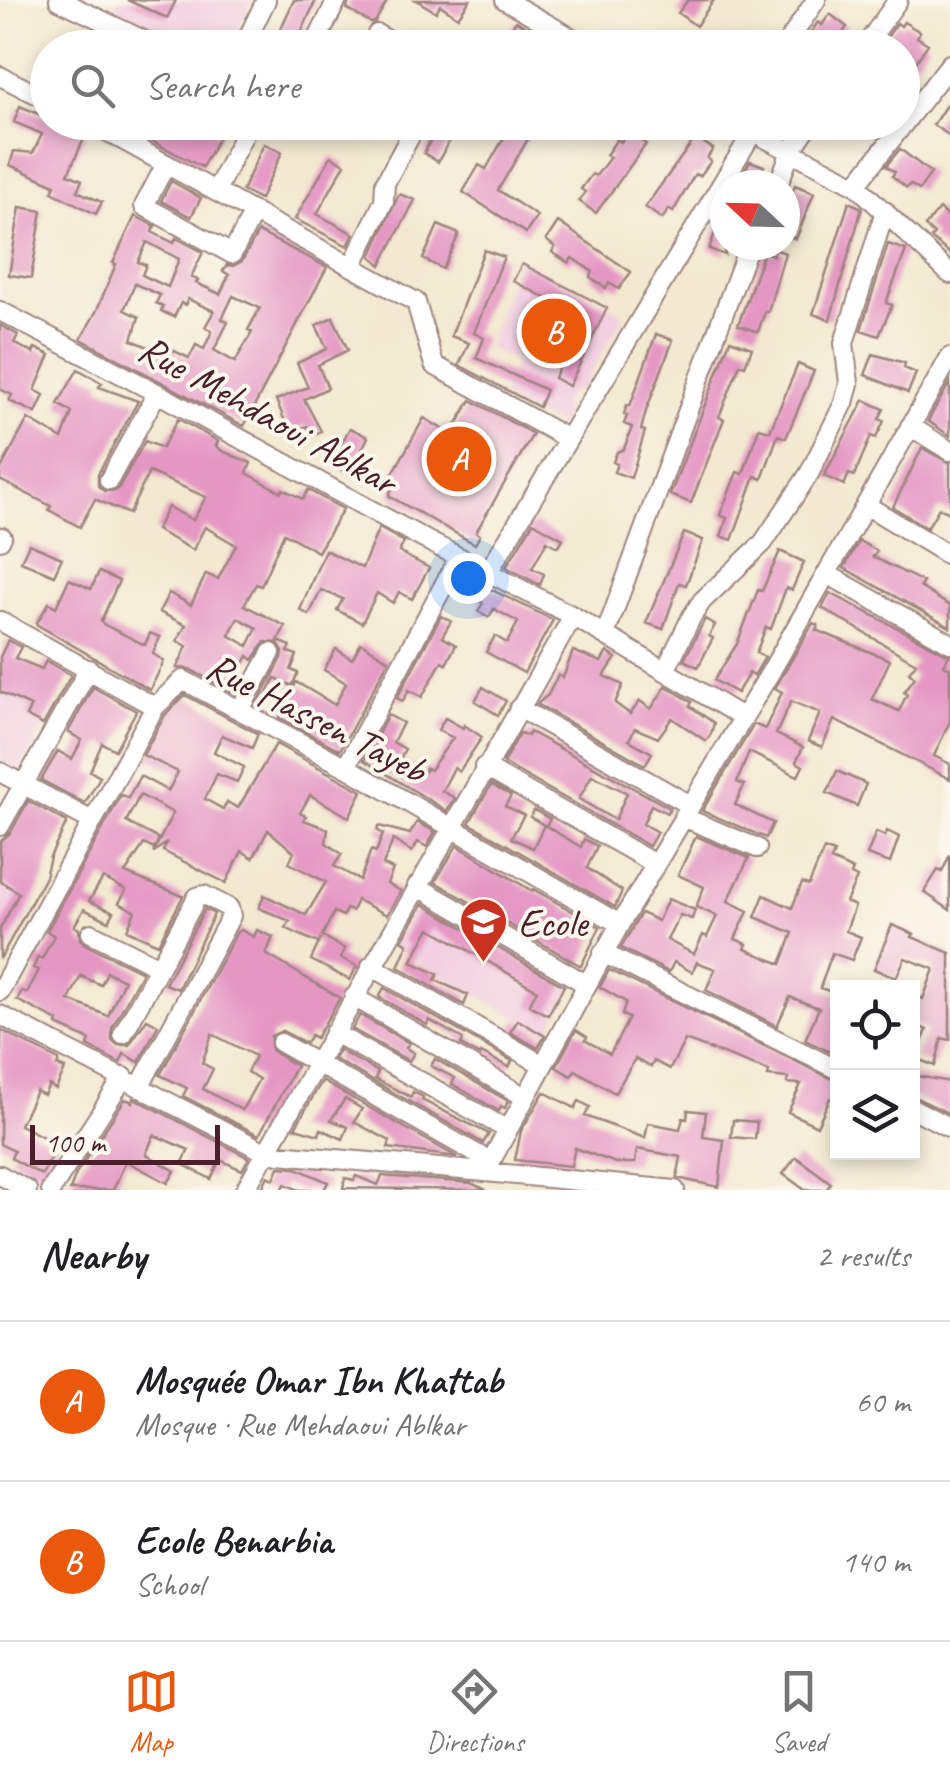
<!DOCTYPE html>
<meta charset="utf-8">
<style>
:root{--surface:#fff;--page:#f6f6f6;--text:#202124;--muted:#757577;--line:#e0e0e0;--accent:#ea580c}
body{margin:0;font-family:Caveat,sans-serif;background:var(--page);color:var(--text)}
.controls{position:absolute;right:30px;bottom:30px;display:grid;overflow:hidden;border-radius:0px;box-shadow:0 5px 15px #0003}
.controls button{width:90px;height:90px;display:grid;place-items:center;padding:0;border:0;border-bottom:2px solid var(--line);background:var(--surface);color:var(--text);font:50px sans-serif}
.compass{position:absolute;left:710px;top:170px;width:90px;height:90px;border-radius:50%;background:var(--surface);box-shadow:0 5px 15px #0003;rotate:292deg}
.scale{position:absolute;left:30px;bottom:25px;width:190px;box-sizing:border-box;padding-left:10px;border:5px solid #4a1f2b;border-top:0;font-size:28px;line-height:35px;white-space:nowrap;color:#4a1f2b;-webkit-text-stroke:8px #fbf7ec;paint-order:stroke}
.you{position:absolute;left:468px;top:578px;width:35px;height:35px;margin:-25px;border:8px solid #fff;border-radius:50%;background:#1a73e8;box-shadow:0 0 0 15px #1a73e833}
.badge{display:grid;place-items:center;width:65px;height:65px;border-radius:50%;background:var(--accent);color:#fff;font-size:32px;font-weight:700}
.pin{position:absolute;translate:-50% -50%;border:5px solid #fff;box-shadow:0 2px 10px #0006}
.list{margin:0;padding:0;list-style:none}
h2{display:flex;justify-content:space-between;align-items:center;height:130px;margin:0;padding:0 40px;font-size:42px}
h2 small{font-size:32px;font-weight:400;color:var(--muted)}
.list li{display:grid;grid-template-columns:65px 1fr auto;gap:30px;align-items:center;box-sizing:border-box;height:160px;padding:0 40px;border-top:2px solid var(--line)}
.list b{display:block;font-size:38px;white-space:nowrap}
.list p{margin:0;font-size:32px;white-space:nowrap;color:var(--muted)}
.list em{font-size:32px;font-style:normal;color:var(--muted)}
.icon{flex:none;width:55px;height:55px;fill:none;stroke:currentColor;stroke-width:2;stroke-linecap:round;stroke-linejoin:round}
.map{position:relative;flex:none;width:950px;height:1190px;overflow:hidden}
.search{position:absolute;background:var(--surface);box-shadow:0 5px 15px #0003;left:30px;right:30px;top:30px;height:110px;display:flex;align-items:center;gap:25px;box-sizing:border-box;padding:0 35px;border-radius:55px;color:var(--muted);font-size:38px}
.sheet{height:450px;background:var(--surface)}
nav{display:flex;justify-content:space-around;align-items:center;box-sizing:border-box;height:140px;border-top:2px solid var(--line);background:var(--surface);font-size:28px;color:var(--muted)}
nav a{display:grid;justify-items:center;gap:5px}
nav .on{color:var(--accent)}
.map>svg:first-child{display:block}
</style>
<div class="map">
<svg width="950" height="1190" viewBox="0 0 950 1190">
<rect width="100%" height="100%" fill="#fbf7ec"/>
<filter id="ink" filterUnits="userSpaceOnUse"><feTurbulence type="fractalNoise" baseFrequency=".01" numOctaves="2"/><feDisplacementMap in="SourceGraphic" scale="20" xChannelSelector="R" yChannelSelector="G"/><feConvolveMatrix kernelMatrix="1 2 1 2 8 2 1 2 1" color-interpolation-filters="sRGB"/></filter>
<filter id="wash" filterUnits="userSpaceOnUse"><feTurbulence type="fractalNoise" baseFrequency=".0048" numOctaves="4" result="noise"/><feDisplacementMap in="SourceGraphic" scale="40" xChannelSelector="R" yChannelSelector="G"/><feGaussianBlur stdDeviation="2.25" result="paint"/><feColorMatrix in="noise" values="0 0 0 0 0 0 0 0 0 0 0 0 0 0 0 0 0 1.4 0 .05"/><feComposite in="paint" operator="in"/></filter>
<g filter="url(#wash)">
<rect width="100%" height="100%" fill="#f3e9d0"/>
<!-- built -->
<path fill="#f2cfe1" d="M118 0H253L230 47H196L115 8Z
M518 258 625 314 581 389 569 392 561 405 567 413 560 427 502 398 516 361 487 348Z
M0 677 55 708 19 772 0 762Z
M0 871 40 893 4 961 0 958Z
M422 894 574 983 547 1034 392 947Z"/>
<g id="blocks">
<!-- building -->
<path fill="#e597c4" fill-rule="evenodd" d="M127 0H176L167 18Z
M294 0H316L294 48H272Z
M349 0H388L375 22 371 23 347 9Z
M416 0H470L458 17 440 5 436 12Z
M688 0H714L696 26 678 13Z
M830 14 847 27 832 48H806L811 41 807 38 818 22 822 25Z
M516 21 540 35 531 48H516L503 38Z
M904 22 920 32 917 37 928 44 916 62 902 53V48H895L885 40 897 23 901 26Z
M950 99V136L933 125Z
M20 106 48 118V122H65L86 134 68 174 82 180 77 191 102 202 96 214 52 192 55 185 10 165 14 151 33 153 42 134 14 122Z
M138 122H172L186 129 189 122H199L220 135 202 167 134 132Z
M440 122H459L438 162 424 153Z
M513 122H538L498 190 537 216 526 233 463 192 479 165 486 169Z
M628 132 646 144 596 213 579 201 585 192 581 189 592 174 596 176 610 157 606 155 617 139 621 142Z
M696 137 713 149 707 158 711 161 700 176 695 174 673 212 669 209 662 219 645 207Z
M264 144 282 152 260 199 242 191Z
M900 149 931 173 919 190 910 184 907 188 892 176 895 172 886 166Z
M331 156 345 164 317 214 354 234 348 246 295 219Z
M750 161 764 166 757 185H736Z
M171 181 201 198 191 217 161 201Z
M795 185 814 193 796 239 785 234V212Z
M399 194 415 200 381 265 371 256Z
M849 202 862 208 830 320 813 314Z
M725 205V255L709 249Z
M20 207 42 211 31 278 9 275Z
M939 209 950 219V254L931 238 934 234 925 226Z
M135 216 155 226 152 232 174 243 176 238 203 252 191 277 198 280 196 283 220 294 229 275 223 271 227 265 233 266 242 261 258 232 327 267 244 426 81 339 97 310 116 264 113 263ZM147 242 179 259 168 287 142 275 146 265 138 262ZM135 284 160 295 156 303 163 306 161 311 174 317 181 303 185 305 188 299 214 311 205 327 212 331 204 349 196 345 189 358 158 343 155 350 132 340 139 317 124 310ZM233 296 260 308 248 330 252 332 235 362 214 350 228 322 222 319Z
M558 222 631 272 619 289 609 283 606 288 590 277 593 272 572 258 569 263 552 252 555 247 546 240Z
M438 225 459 234 443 269 423 259Z
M888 244 906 250 886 303 892 305 879 336 861 330Z
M775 249 785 253 768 312 765 311 758 332 738 325 764 252 773 255Z
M484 250 504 257 474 333 484 338 476 358 546 390 539 407 459 365 469 343 451 336Z
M522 264 607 308 569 386 554 378 585 318 513 281Z
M333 317 348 350 318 365 328 388 304 399 321 431 312 436 307 426 290 433 276 400 308 387 297 363 327 349 316 325Z
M0 325 18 335 14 343 33 353 35 348 50 355 35 390 44 395 36 413 9 401 12 395 0 389Z
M656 334 673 340 646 411 641 430 645 431 631 478 614 472 617 464 613 462 617 452 624 449 632 427 624 424 627 416 624 414 627 405 630 406Z
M730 340 752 348 745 366 740 364 719 417 724 419 691 503 670 495Z
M873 354 905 363 904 368 916 373 908 393 865 375Z
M798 364 814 371 786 438 778 435 762 479 755 476 732 540 721 536 727 518 720 515 737 472 743 474 759 428 770 431Z
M78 369 102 383 99 387 138 401 98 474V486L104 491H115L119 487 145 441 162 448 178 419 218 441 216 446 222 451 251 463 247 473 281 492 283 489 303 499 308 490 343 509 318 552 284 533 261 586 256 584 244 605 285 626 278 641 291 646 288 652 297 655 291 670 298 673 292 686 275 678 261 707 257 705 282 658 283 652 278 643 265 642 253 660 248 656 237 676 243 679 235 693 189 669 177 668 187 646 177 641 186 625 159 612 169 593 191 605 206 574 218 579 236 545 205 527 193 550 156 530 168 507 193 520 206 497 149 472 129 514 95 499 80 527 49 510 51 506 0 480V470L28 419 62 439 72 412 58 404ZM238 618 257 628 248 646 229 635Z
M950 382V436L928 421Z
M471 400 533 434 476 532 480 535 475 544 389 496 392 488 387 484 424 418 451 434Z
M864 400 884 409 879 419 884 421 876 438 871 436 854 476 849 474 844 485 824 476Z
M350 428 368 437 350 474 330 464Z
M922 448 950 463V513L939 508 927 528 893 507Z
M533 522 563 539 558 547 547 541 532 568 544 574 540 585 506 567Z
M379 528 404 542 399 552 429 568 412 599 399 592 393 603 377 593 362 623 337 610 343 599 321 590 309 615 300 610 325 550 362 568Z
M684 533 703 540 686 585 679 583 663 629 646 623Z
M859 541 877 551 873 557 923 582 920 587 950 606V627L844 568Z
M29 544 62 558 54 575 21 561Z
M780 551 804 562 792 590 786 588 771 629 766 627 756 653 765 657 754 676 749 673 737 693 714 680 737 644 758 590 762 591Z
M99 572 119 581 101 621 103 624 145 645 150 633 160 637 153 654 164 661 150 690 36 624 49 603 56 607 69 579 91 589Z
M484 586 553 620 524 673 486 652 495 636 507 643 518 622 494 609 489 617 478 611 483 603 477 600Z
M830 593 949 655 944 665 950 668V721L934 756 950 764V779L834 720 822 747 808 741 820 713 791 701 776 734 803 747 796 762 803 766 798 776 749 752 737 782 744 785 735 805 773 823 766 838 702 811 754 724 765 729 782 692 775 688 813 623 818 625 816 630 890 660 872 699 899 711 907 694 904 692 915 677 909 672 916 663 822 608Z
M441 616 451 621 442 637 456 645 446 664 442 661 422 697 409 690 403 701 397 698Z
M705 619 715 625 709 636 713 638 698 667 684 660Z
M8 640 21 647 15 658 42 669 46 661 71 675 43 725 26 716 31 706 0 692V657Z
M361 643 389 660 340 750 280 718 296 682 335 705 346 683 324 670 336 649 352 659Z
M573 651 601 662 607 652 616 658 604 676 623 685 615 703 630 714 640 701 651 709 666 686 692 702 690 706 714 723 711 734 706 741 672 718 658 738 635 728 629 740 652 753 645 765 537 704 548 695 558 675 563 678Z
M93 687 136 711 115 750 102 743 90 771 100 777 85 803 41 780 58 751 72 759 82 740 68 732Z
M483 687 506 701 498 715 475 701Z
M185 695 258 734 252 748 222 735 214 752 244 767 237 782 217 774 205 799 223 809 227 802 238 808 276 744 362 791 349 817 310 795 300 813 306 816 304 820 328 829 326 843 342 854 334 866 360 880 371 850 376 852 383 834 377 830 379 826 410 834 417 822 435 832 427 847 418 842 412 852 393 840 383 865 393 869 387 884 401 891 387 915 357 900 352 911 346 909 343 916 334 912 322 936 345 949 341 958 357 966 350 980 311 960 321 938 318 943 298 934 286 928 290 921 259 908 264 895 306 915 326 882 289 863 294 852 268 830 253 858 242 851 226 883 163 851 167 842 153 853 173 813 140 795 126 822 159 839 154 849 144 844 125 873 183 896 158 944 127 930 135 911 119 903 126 890 103 878 89 901 114 912 109 921 84 909 74 926 79 929 80 939 85 944 142 972 112 1028V1040L118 1045H129L147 1019 158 1025 139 1062 124 1054 120 1063 88 1046 90 1040 57 1025 58 1021 17 1000 22 991 27 993 39 970 33 968 38 957 42 959 54 936 47 931 121 795 128 798 140 776 168 791 178 772 143 755 165 715ZM107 972 124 980 108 1016 69 1000 81 976 101 985Z
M388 715 403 723 393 742 405 749 400 759 424 772 426 768 430 770 453 738 438 730 445 718 463 728 464 725 482 737 459 772 454 768 442 791 455 798 447 811 364 760Z
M530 732 670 808 667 813 651 805 643 824 657 832 649 846 503 763 520 733 528 736ZM592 775 627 793 615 820 579 799Z
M837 771 866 784 857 806 827 793Z
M491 785 511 796 505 806 524 815 511 838 533 848 544 825 530 817 534 810 550 819 546 826 581 847 584 839 597 846 587 868 622 891 615 907 469 823Z
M28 801 67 822 50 857 45 877 0 959V929L19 893 0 881V842L11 832Z
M887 831 899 837 890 863 867 855 876 832 885 836Z
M696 836 749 858 728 901 748 911 735 939 747 944 745 949 781 964 793 933 755 917 764 895 792 908 802 883 809 885 824 849 834 853 831 860 853 870 851 875 857 878 846 902 855 906 846 931 861 937 852 960 832 953 820 988 838 994V1044L834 1042 830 1052 805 1040 819 1008 790 997 777 1026 706 990 715 969 697 962 692 972 674 962 669 972 621 948 641 913 658 921 668 899 695 910 692 919 680 915 667 940 694 954 703 935 707 937 717 916 696 907 704 887 678 875Z
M457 845 532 891 533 889 600 927 581 966 435 882Z
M950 855V910L924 892 938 870 942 872Z
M423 904 564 986 548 1015 529 1005 537 990 430 928 411 962 438 974 435 980 468 995 464 1005 398 967 408 944 402 940Z
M205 909 214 914 178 989 165 984Z
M892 925 914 934 912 937 950 953V1040L942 1038 935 1066 915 1058 927 1030 912 1023V995L923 999 934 969 905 958 896 978 874 969Z
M241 930 254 937 257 930 273 937 266 954 340 998 316 1038 311 1035 306 1043 282 1031 271 1036V1050L296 1066 259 1135 183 1096 187 1088 160 1075 237 932ZM212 1034 255 1056 247 1072 259 1079 242 1110 203 1089 213 1069 202 1063Z
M609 970 838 1082V1101L830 1098 817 1126 788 1112 801 1084 787 1083 788 1078 768 1076 769 1071 685 1040 670 1069 654 1061 651 1067 635 1059 615 1093 575 1070 571 1076 556 1067 576 1030 587 1037 585 1040 610 1054 629 1018 622 1015 626 1002 600 987Z
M384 988 512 1061 509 1067 481 1053 480 1056 461 1045 463 1039 429 1020 427 1025 379 997Z
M360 1015 409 1043 406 1048 414 1053 409 1061 352 1029Z
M518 1020 545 1036 538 1048 510 1032Z
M1 1030 59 1060 57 1066 65 1069 56 1089 49 1085 44 1095 36 1091 20 1125 57 1144 42 1175 11 1158 14 1151 0 1144Z
M339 1050 378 1072 375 1079 411 1097 413 1092 423 1097 422 1100 489 1134 483 1143 334 1059Z
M435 1059 508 1101 505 1108 501 1106 499 1111 452 1084 455 1078 431 1066Z
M912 1075 950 1082V1114L912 1096Z
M322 1081 457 1157 388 1148 390 1141 354 1122 362 1109 345 1099 331 1120 348 1127 343 1139 321 1129 319 1135 295 1128Z
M544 1092 575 1108 579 1101 590 1107 585 1116 645 1138 648 1123 680 1129 683 1118 687 1119 688 1110 706 1112 703 1137 724 1140 719 1187 677 1178 681 1157 637 1149 635 1163H616L575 1148 571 1166 515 1160 521 1131Z
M134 1098 249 1158 242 1170 220 1160 211 1179 182 1164 189 1150 154 1135 146 1154 175 1171 168 1183 126 1161 113 1190H70L76 1174 125 1099 133 1102Z
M733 1120 757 1122 755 1139 731 1137Z
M796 1157 831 1183 826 1190H805L783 1174Z
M279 1167 296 1168 328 1182 324 1190H299L285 1184 282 1190H261L268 1176 274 1179Z
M356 1176 378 1185 382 1176 471 1183 486 1190 343 1188 345 1178 354 1180Z"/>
</g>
</g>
<g filter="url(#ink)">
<use href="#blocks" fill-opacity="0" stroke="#9e847e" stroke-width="2.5"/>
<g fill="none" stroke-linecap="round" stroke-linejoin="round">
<defs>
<path id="minor" d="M59 0 160 48
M505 0 590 48
M377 34 401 48
M243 48 266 0
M313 48 337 0
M784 48 816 0
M864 48 898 0
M0 76 48 100
M90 122 416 302 434 365 568 439
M753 132 856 185 950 274
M166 164 144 206 232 254 254 212
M778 185 791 151 811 122
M856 185 950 64
M216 191 250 122
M352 266 384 201 385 183 414 129
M0 311 157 393 424 539 573 616 742 717
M910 426 950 451
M109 480 157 393
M866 505 950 556
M0 540 2 537
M488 572 753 132 735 122
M827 574 950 643
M0 621 155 707
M605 635 749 245
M665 671 692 616 702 601 763 543 809 474 844 403 849 383 844 343 885 211
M519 708 690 805
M240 710 271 653
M346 767 459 557
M484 767 655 864
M0 772 92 821
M683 817 757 848
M0 826 89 669
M417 886 586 984
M91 933 159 967
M603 953 838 1070
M371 966 543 1065
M0 991 155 707 183 680 346 767 620 924
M354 997 525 1097
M0 1015 267 1153 485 1172 620 924 770 673 950 357
M334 1033 508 1130
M123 1034 197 897 204 895 229 908 231 916 140 1086
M281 1043 491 1162
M912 1108 948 1127
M485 1172 675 1190
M0 1175 27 1190
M51 1190 124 1077
M245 1190 573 616"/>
</defs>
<!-- minor casing -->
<use href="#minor" stroke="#9e847e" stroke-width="22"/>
<!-- minor -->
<use href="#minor" stroke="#fff" stroke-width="18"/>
</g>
</g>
<!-- icons -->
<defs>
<symbol id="school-pin" viewBox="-11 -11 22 30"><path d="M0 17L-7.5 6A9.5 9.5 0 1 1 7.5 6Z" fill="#c8321e" stroke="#fbf7ec"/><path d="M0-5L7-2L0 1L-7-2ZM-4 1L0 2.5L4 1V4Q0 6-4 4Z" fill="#fff"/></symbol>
</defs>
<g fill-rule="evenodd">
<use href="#school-pin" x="456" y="894" width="55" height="75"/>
</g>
<g text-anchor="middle" stroke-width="8" stroke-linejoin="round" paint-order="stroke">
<!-- street labels -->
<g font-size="40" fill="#4a1f2b" stroke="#fbf7ec">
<text transform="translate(268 414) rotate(29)" y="14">Rue Mehdaoui Ablkar</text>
<text transform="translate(317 717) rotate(27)" y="14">Rue Hassen Tayeb</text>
</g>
<!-- poi labels -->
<g font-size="40" fill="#4a1f2b" stroke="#fbf7ec" text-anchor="start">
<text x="518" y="936">Ecole</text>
</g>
</g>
</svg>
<div class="controls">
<button><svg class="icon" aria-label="locate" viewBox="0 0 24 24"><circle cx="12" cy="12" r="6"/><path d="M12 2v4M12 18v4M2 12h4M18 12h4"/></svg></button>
<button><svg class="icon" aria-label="layers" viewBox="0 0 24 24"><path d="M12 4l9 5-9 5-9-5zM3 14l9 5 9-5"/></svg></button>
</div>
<svg class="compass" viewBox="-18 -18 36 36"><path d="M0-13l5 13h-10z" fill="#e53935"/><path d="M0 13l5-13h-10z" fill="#757577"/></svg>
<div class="scale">100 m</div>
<div class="you"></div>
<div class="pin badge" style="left:459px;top:459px">A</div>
<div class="pin badge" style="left:554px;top:331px">B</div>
<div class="search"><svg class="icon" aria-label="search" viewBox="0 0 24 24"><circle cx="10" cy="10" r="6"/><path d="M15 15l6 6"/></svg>Search here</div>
</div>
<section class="sheet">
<h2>Nearby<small>2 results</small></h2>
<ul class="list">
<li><span class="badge">A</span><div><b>Mosquée Omar Ibn Khattab</b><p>Mosque · Rue Mehdaoui Ablkar</p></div><em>60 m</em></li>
<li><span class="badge">B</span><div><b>Ecole Benarbia</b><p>School</p></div><em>140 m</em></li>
</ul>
</section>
<nav>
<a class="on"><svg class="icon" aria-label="map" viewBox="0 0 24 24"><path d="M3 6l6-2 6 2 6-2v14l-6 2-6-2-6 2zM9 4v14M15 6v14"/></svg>Map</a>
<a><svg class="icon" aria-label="directions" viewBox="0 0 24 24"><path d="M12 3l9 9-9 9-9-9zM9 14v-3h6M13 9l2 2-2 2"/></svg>Directions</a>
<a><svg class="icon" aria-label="saved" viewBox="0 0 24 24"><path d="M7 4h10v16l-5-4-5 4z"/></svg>Saved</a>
</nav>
